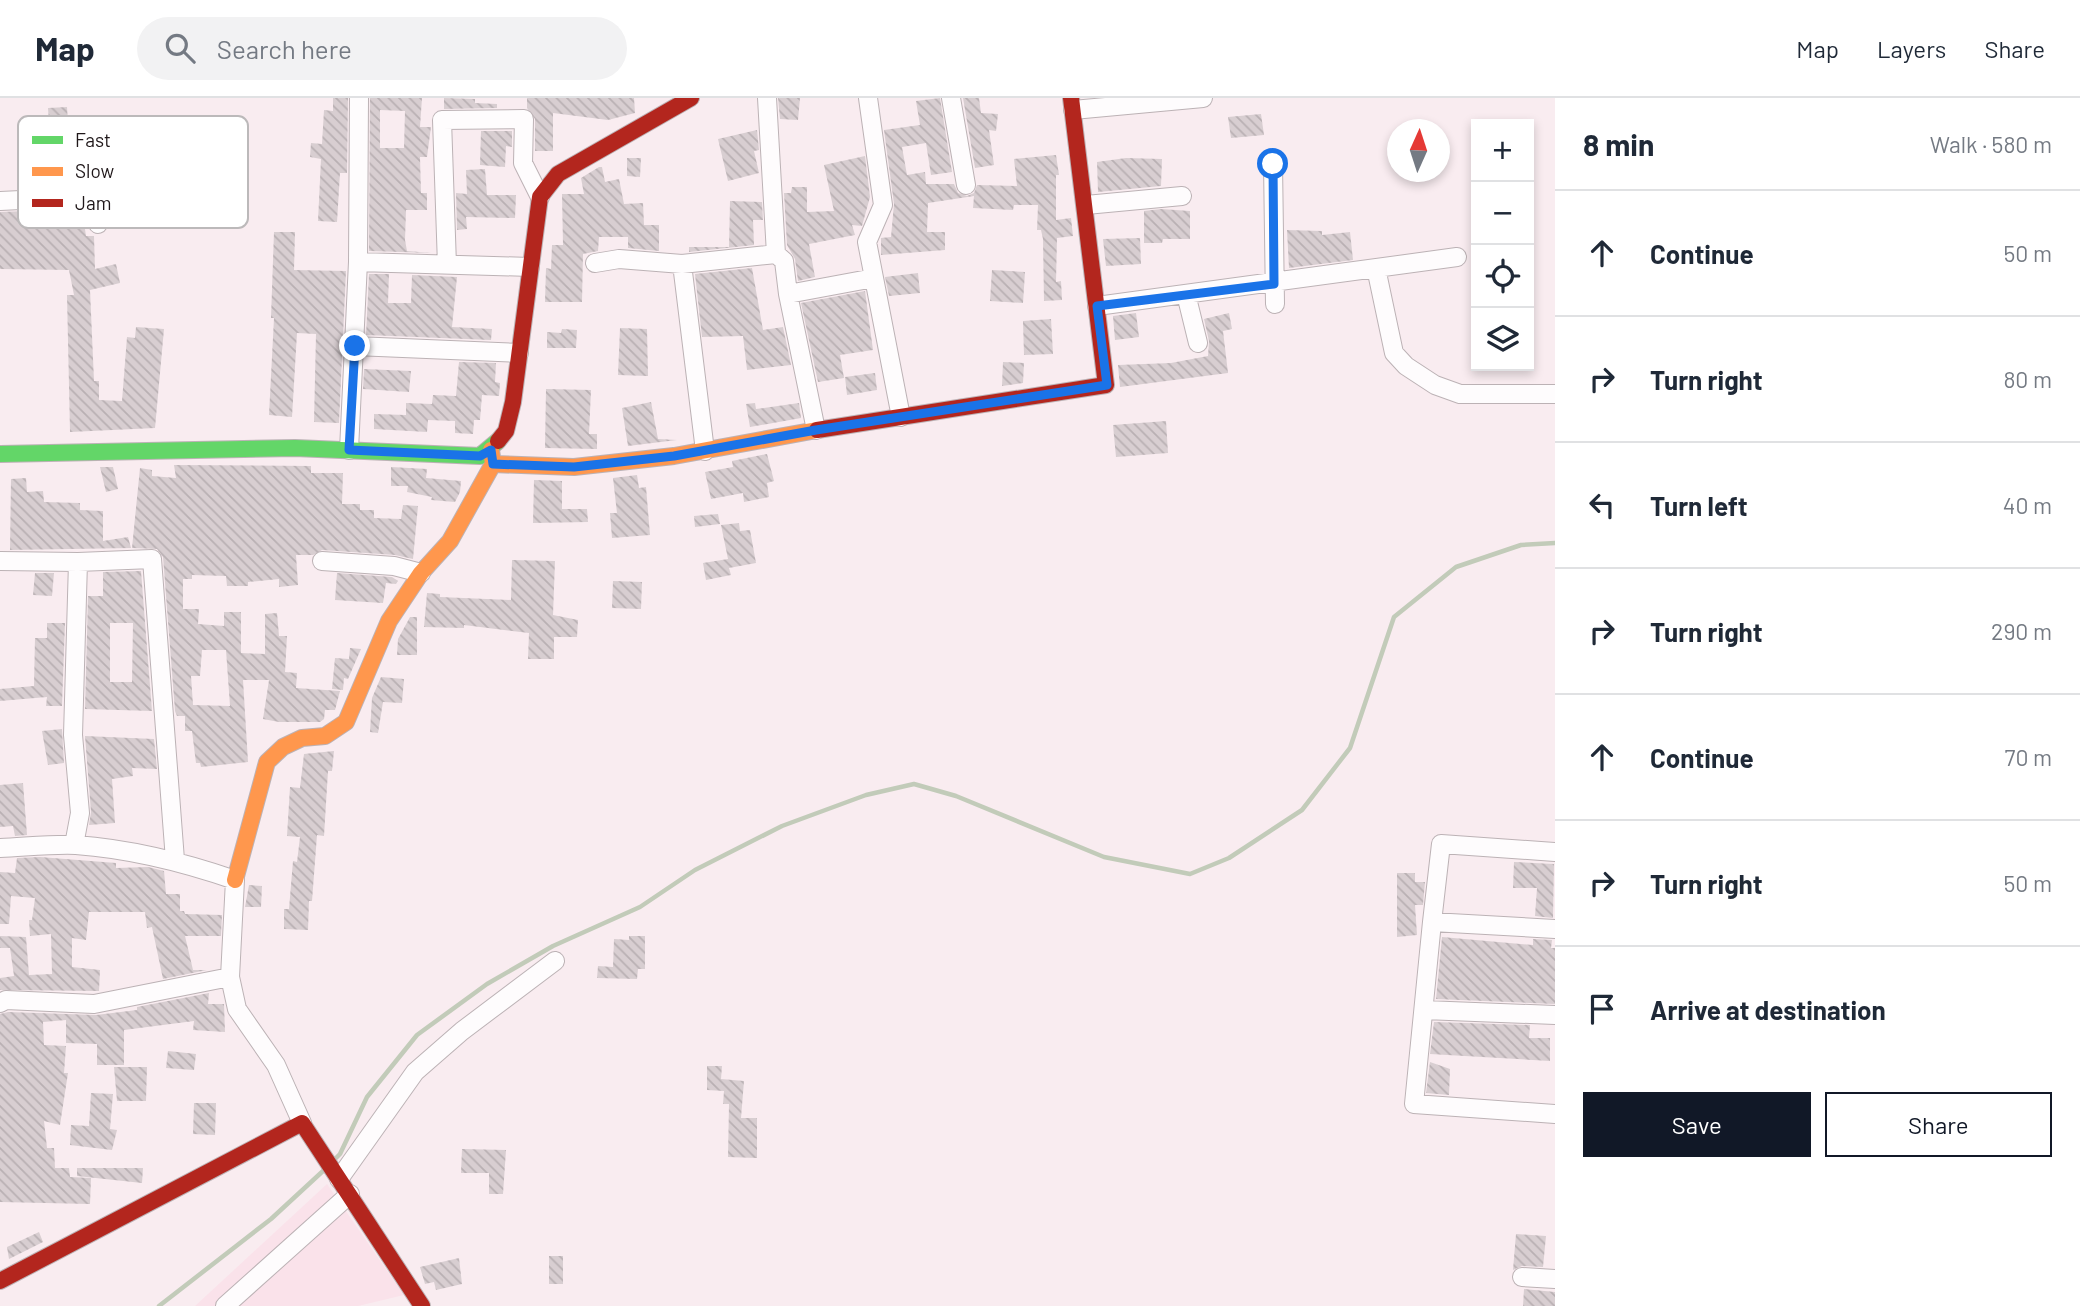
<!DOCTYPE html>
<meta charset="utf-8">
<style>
:root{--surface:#fff;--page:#f2f2f3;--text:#1f2937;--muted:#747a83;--line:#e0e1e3;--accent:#111827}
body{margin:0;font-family:Barlow,sans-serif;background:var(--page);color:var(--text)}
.controls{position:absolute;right:21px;top:21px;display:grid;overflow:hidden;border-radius:0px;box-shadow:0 4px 10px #0003}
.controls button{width:63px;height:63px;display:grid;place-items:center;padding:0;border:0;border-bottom:2px solid var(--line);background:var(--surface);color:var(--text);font:35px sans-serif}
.compass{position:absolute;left:1387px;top:21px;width:63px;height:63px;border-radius:50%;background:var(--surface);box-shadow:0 4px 10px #0003;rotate:3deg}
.stop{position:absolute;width:21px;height:21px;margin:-16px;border:5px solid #1a73e8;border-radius:50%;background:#fff}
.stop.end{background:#1a73e8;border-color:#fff;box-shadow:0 2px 7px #0008}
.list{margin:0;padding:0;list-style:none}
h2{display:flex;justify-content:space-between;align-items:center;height:91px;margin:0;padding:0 28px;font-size:30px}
h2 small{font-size:23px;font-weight:400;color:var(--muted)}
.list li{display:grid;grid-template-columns:46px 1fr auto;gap:21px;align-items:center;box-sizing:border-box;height:126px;padding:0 28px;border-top:2px solid var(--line)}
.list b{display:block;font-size:26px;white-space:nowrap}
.list em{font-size:23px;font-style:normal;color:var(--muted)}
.actions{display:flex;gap:14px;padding:21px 28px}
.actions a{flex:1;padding:16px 0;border:2px solid var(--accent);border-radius:0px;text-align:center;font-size:24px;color:var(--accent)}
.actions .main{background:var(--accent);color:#fff}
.icon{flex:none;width:38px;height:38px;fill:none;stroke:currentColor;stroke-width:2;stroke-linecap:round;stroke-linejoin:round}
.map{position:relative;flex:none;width:1555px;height:1208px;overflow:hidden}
header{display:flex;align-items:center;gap:42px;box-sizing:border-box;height:98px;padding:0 35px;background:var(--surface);border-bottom:2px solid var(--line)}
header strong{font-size:33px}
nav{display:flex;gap:38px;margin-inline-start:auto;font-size:24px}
.search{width:490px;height:63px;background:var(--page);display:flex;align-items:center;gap:18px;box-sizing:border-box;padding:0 24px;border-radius:38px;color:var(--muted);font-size:26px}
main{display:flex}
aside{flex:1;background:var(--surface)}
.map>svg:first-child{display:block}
</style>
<header>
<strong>Map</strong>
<div class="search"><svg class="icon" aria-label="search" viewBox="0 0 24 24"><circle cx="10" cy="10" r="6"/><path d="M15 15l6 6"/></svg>Search here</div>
<nav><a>Map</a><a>Layers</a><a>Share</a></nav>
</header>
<main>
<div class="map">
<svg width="1555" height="1208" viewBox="0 0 1555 1208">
<defs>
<pattern id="building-back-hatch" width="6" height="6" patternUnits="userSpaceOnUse" patternTransform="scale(1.75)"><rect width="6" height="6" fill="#d8ced1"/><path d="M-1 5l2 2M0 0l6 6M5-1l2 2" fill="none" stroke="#b9b0b3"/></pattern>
</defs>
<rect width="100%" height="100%" fill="#f9ecf0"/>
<!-- built -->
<path fill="#fae2ea" d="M327 1086 404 1197 358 1208H195Z"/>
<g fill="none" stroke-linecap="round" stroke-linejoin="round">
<!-- stream -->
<path stroke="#c2cbb9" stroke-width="4.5" d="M334 1062 340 1056 367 999 417 937 487 886 553 848 640 809 695 772 782 728 866 697 914 686 956 698 1104 759 1190 776 1229 760 1302 712 1350 650 1394 519 1456 469 1521 447 1555 445
M159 1208 271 1121 323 1073"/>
</g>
<!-- building -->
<path fill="url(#building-back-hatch)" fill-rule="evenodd" d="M333 0H348L347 75H340L337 124 318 123 321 61 310 59 311 45 322 46 324 12 333 13Z
M370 0H422L420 29H431L427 59H420L421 95H427V112H406L405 142 407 153 432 155 369 153ZM380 12 405 13 404 50H380Z
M444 0 475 1V5L497 6V10L444 11Z
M527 0H634L635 15 608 22 553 15V53H535V21L527 10Z
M778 0H800L798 22 780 21Z
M940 0 952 74 931 77 926 45 902 49 907 77 925 74 926 86H954L958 95 967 98 974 95 977 87 1017 88 1014 61 1056 57 1059 77H1056V122L1071 120 1073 138 1057 140 1056 184 1061 183 1062 202 1044 203 1043 141 1041 132H1037L1038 107H1014L1013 112 973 110 974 98 928 105 927 134H945V152L881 157V140L891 139 894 106 884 32 920 27 916 3Z
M963 0H979L981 15 998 16 996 33 989 32 994 67 975 70Z
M67 9 70 57H74L73 83H68L67 88 44 89 45 56 32 55 30 26 49 24 48 10Z
M1261 16 1264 37 1231 40 1228 19Z
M757 32 759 52 754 53 759 75 728 83 718 41Z
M481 33H512V49L506 48 505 69 480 67Z
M865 58 870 99 862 128 852 127 855 137 809 146 815 179 798 183 795 161 787 147 784 95H791L792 89H807V114L834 113 824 67Z
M627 60H641L640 79 627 78Z
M1126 60 1162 61 1161 88 1098 94 1097 64Z
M599 69H602L605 84 619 81 624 106 643 105 644 127H659V153L628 150V139H599L598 153 583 156 582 204H545L546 170 551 171 552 147H563L562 96H584L581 80Z
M485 71 487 97H516L515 120 466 119 467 131 457 132 456 95 467 96 466 72Z
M730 103 762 104 763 122H753L754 147 689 154V149H729Z
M82 111 86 138H94L95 171 116 166 120 185 90 192 94 283H99V302L122 303 127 239 135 240 136 229 164 231 155 330 70 334 67 197H74L69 172 0 171V114Z
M1161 111 1190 113V141H1163L1162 145H1144V113Z
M1287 132 1322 133V137L1350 134 1353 162 1289 170Z
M274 134H295L294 172 346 173 339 325 314 324 316 236 297 235 292 319 269 317 274 220H271Z
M1140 140 1141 166 1106 168 1103 141Z
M752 170 763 232 783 229 791 267 747 272 743 238 702 239 695 176Z
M992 172 1025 174 1023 205 990 203Z
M918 175 920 195 889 198 885 179Z
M369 176H389L388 205H411L412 177 457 179 452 229 492 231 491 242 366 237Z
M865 193 873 252 840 257 844 280 818 284 801 205Z
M1136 215 1139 239 1115 242 1113 218Z
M1229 215 1232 231 1223 233 1228 275 1120 289 1118 267 1171 265 1208 258 1209 243 1204 221Z
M1051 221 1053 256 1024 257 1023 223Z
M620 230 647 231 648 278 618 277Z
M562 231 577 232 576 250H547V234L561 235Z
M459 264 496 265 495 284 500 285 499 298 482 297 480 322H474L473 336 455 335V323L428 322 427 334 374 331V316L406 317V305L432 306 433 297 456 298Z
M1003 264 1024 265 1023 285 1002 288Z
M364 271 411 273 409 294 363 291Z
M875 275 877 292 847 297 845 279Z
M546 291 591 292 589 336H597V351L545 350Z
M651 304 658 341 677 342 628 348 622 310Z
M755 305 756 311 799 305 801 320 750 329 746 306Z
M1166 323 1168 355 1116 359 1113 327Z
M767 356 774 383 767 385 769 399 744 404 743 395 711 401 705 374 733 369 732 363Z
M174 367 311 368V375H343L342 406H360V412H374V420L401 421 403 407 418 408 413 461 395 457 322 452 313 457H296L298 487 279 489V481L248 484V488H227L226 478 192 477V481H183V511H199L198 526 224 528V514H241V555L265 556V516L277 515 279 538H287L285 574 297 575 296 590 340 593 335 612H325L324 621 320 624H279L263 621 269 582H243L248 664 201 669 200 665H196L192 633H185V618H177L175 613 163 459 157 451 132 450 140 370 152 372V378L176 380ZM202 552H226L230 608 193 607 191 578H200Z
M100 369H113L118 391 106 394Z
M391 369 427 371 426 380 461 383 460 394 455 404 431 402 432 399 407 394 408 388H391Z
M637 377 639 390 646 389 650 437 612 440 610 415H617L613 380Z
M26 380 27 394 43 393 44 404 80 405V412L103 413V443L128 439 131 450 10 452 11 381Z
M534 382 562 383V411H587L588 424 533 425Z
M718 416 720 426 695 429 694 418Z
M739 425 740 433 750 432 756 465 729 470 731 477 706 482 703 465 728 461 721 427Z
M512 462 555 463 553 517 578 522 577 539H554V561H528L529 535 464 527V530L424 529 427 495 440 496V499L511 502Z
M141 473 152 613 85 611 88 498H103V474ZM110 525H133L132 584H110Z
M35 475H54L52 498 33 497Z
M337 475 392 479 398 483 396 486 386 485 383 505 335 502Z
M613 483 642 484 641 511 612 510Z
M410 519H417V557H397L398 541Z
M47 525H65L62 608H46L47 599 0 603V591L34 588 35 540H47Z
M350 550 361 551 348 581 344 580 343 592 332 591 335 560 349 561Z
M381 579 404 581 402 605 383 604 378 635 370 634 372 600Z
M62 631 64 665 48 667 42 633Z
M85 638 154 641 157 671 132 670 133 678 112 681 115 725 89 727 91 714Z
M334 653 332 673H328L324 738 317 737 312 803H309L308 832 284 831V811H289L293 763 297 764 300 739 287 738 290 689 300 690 304 656Z
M23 685 27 737 15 738 13 728 0 729V687Z
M40 759 116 765V770L148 769 164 773 166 796H180V813H184L185 816 222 817 221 838H185L193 872H207L163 881 152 829 147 830 145 814H89L86 842 72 840V869L100 872 99 893 0 892V880L14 878 10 850H0V838L26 839 29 877 52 876 51 836 30 838 29 822H32L35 800 11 798 9 826H0V774L15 775 17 760Z
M1514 764 1554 766 1553 820 1535 818 1537 790H1513Z
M1397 775H1415V784H1425L1423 807H1415L1417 837 1397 839Z
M249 787 262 788 261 809H245Z
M629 838H645V871H638L637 881 597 880 598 868 613 869 614 841 629 842Z
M1442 839 1533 847V841L1552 842 1551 850H1555V906L1436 901Z
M209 895 208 906H224L225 934 193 932 194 923 124 932V967H97V946L66 945V922L43 924 44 947 66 948 64 975H68L60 1027 44 1023 47 1050H54L55 1070H69L70 1079 91 1080 90 1106 0 1104V916L8 914 96 917 137 912V909Z
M1434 924 1530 927 1529 940H1550V963L1430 956Z
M168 953 196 956 194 972 166 970Z
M1430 964 1450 971 1449 997 1426 995Z
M707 968H722L721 981 744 983 741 1020H757V1060L728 1059 729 1006H723L724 993 707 992Z
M114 969H147L146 1003H117Z
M91 995 113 996 110 1031 117 1032 112 1052 70 1047 71 1027 89 1028Z
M194 1005H216L215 1037 193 1036Z
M462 1051 506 1052 503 1096H489V1075H461Z
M77 1070H143L142 1085 77 1078Z
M39 1134 43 1144 9 1161 7 1149Z
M1516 1136 1546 1138 1543 1169 1522 1168 1513 1172Z
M549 1158H563V1186H549Z
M459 1160 462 1186 436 1192 434 1184 425 1186 420 1169Z
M1524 1191 1555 1194V1208H1523Z"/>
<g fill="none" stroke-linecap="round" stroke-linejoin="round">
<defs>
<path id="street" d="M767 0 776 156
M951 0 966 87
M1073 12 1203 0
M1273 66 1275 206
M0 103 82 99 91 103 98 126
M1086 107 1182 98
M358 164 530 169
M595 165 619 161 682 166 776 156 784 163 788 196 874 180 867 144 883 107 868 0
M682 166 705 353
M447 167 442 22 524 21 523 65 540 99
M1376 170 1394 255 1406 268 1435 287 1460 296H1555
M874 180 901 319
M788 196 816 332
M1186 196 1198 245
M1097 208 1457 159
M355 248 519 255
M349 352 358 164 359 0
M0 463 78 464 152 461 175 762
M322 463 394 468 421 475
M74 747 80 715 73 637 78 464
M0 750C25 749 51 746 76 747 131 751 183 764 235 782L230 879 237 911 276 967 302 1025
M1432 824 1441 746 1555 754
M1555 831 1432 824 1414 1006 1555 1016
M0 905 6 902 94 906 230 879
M1424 912 1555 917
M339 1081 415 974 462 933 555 863
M1522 1179 1555 1181
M225 1208 350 1096"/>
<path id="fast" d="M0 356 295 350 480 358 498 343"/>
<path id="slow" d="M493 366 574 369 674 358 817 332
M235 782 267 664 283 649 302 640 325 638 346 624 389 523 421 475 450 443 493 366 491 352"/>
<path id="jam" d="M817 332 1106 287 1071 0
M498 343 506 333 513 304 540 99 558 76 691 0
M0 1183 302 1025 422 1208"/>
</defs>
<!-- street casing -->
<use href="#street" stroke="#bcb2b5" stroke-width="20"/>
<!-- fast casing -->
<use href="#fast" stroke="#bcb2b5" stroke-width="18"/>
<!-- slow casing -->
<use href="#slow" stroke="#bcb2b5" stroke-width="18"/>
<!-- jam casing -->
<use href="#jam" stroke="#bcb2b5" stroke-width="18"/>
<!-- street -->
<use href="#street" stroke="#fefcfd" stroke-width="18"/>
<!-- fast -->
<use href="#fast" stroke="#63d668" stroke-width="16"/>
<!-- slow -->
<use href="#slow" stroke="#ff974d" stroke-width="16"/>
<!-- jam -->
<use href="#jam" stroke="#b3261e" stroke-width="16"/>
</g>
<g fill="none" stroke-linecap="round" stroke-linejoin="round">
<!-- route -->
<path stroke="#1a73e8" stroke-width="9" d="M355 248 349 352 480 358 491 352 493 366 574 369 674 358 816 332 1107 287 1097 208 1274 186 1273 66"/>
</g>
<!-- legend -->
<rect x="18" y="18" width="230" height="112" rx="10" fill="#fff" stroke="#bcb9ba" stroke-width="2"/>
<rect x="32" y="38" width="31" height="8" fill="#63d668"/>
<rect x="32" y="69" width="31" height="9" fill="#ff974d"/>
<rect x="32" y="101" width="31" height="8" fill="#b3261e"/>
<g font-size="19" fill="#1f1719">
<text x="75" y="49">Fast</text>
<text x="75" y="80">Slow</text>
<text x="75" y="112">Jam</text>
</g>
</svg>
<div class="controls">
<button>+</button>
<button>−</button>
<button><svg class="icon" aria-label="locate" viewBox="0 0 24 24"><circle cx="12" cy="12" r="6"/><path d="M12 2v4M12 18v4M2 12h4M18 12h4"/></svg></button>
<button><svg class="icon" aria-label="layers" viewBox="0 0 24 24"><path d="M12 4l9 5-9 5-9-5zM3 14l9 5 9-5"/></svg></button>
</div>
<svg class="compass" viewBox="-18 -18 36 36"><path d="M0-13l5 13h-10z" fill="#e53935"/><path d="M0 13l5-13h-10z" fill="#747a83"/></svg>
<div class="stop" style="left:1273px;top:66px"></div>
<div class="stop end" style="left:355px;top:248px"></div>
</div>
<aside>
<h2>8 min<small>Walk · 580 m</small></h2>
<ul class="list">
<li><svg class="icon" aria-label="ahead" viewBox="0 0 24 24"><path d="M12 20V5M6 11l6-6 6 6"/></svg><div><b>Continue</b></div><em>50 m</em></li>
<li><svg class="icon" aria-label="right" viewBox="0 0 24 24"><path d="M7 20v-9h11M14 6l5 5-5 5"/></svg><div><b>Turn right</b></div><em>80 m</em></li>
<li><svg class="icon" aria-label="left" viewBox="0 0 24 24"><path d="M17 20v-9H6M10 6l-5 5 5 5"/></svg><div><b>Turn left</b></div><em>40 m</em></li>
<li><svg class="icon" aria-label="right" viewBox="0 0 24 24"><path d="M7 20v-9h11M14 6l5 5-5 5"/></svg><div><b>Turn right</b></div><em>290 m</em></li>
<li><svg class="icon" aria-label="ahead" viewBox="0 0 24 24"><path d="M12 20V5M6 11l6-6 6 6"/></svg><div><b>Continue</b></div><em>70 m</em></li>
<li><svg class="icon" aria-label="right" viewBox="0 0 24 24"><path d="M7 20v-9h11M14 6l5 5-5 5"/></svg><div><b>Turn right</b></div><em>50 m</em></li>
<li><svg class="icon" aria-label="arrive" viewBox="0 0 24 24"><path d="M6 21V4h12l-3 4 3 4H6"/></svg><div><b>Arrive at destination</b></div></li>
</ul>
<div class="actions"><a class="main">Save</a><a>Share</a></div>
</aside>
</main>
